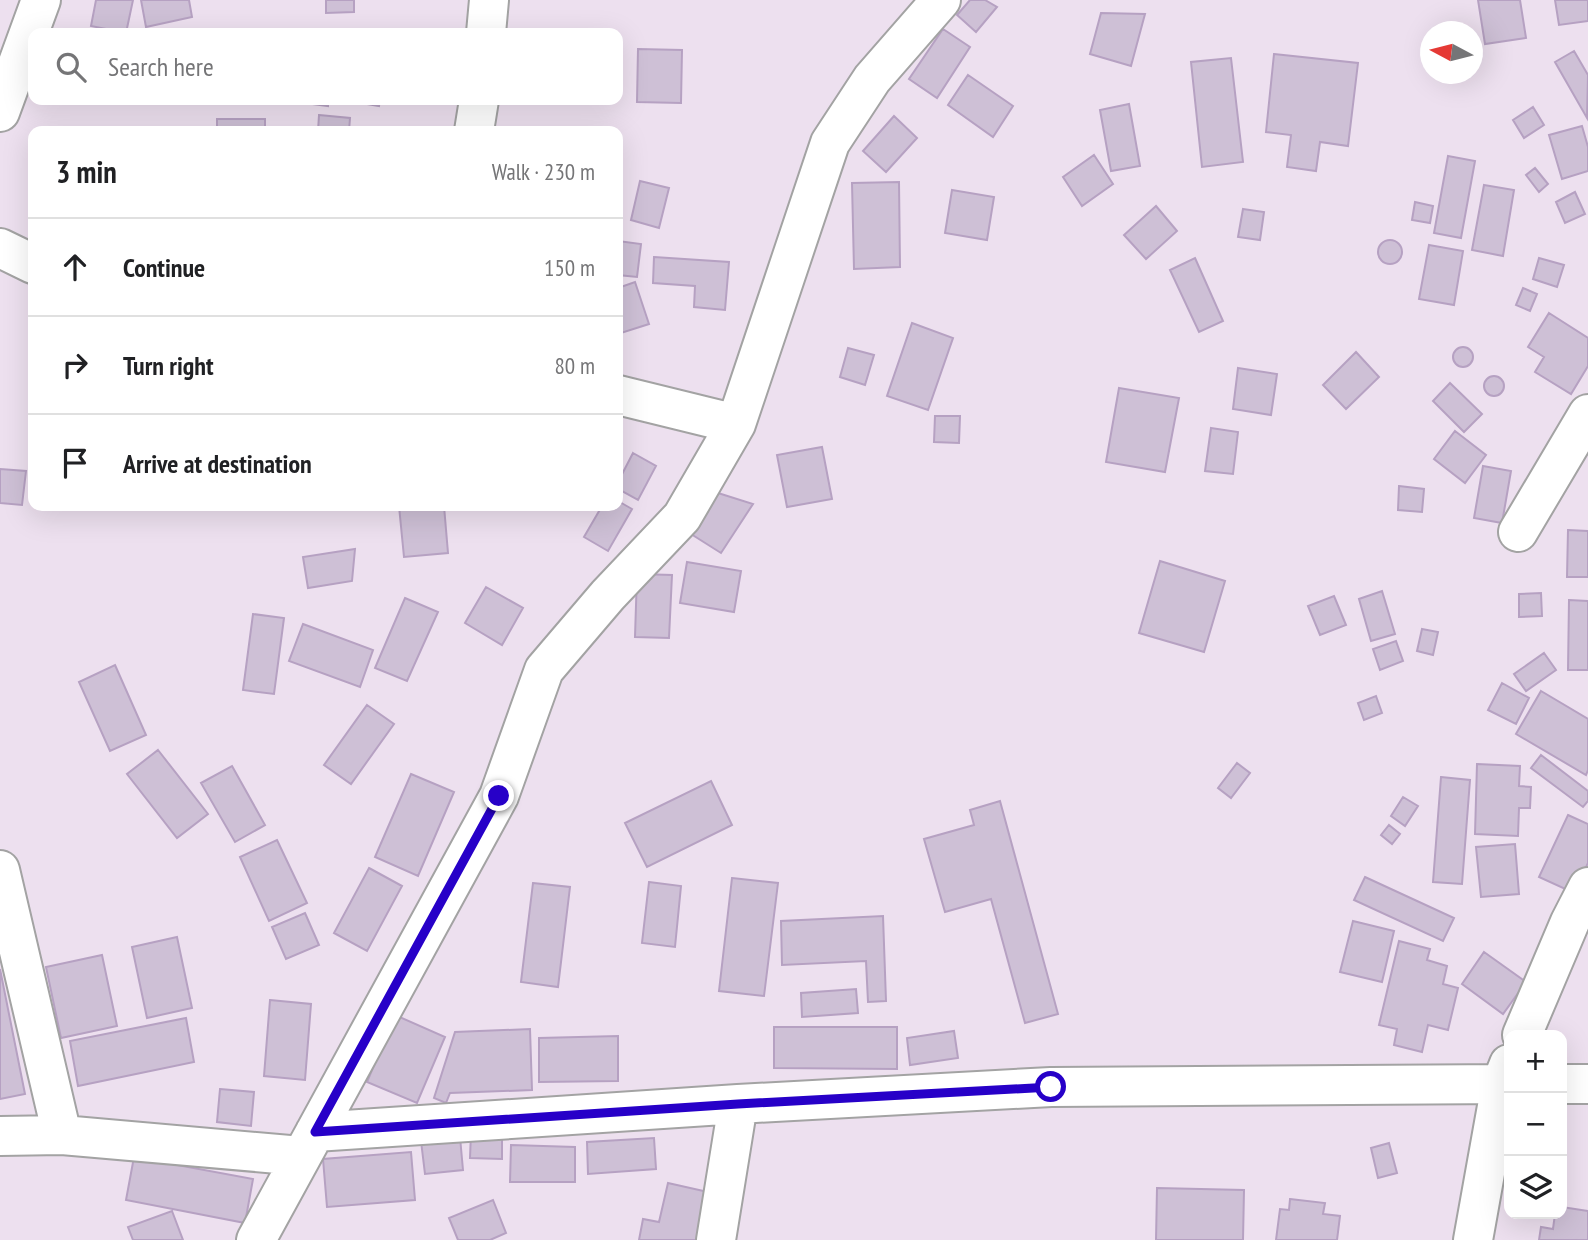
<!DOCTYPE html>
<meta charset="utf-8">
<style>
:root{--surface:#fff;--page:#f2f2f2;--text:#202124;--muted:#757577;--line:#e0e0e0}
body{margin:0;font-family:"PT Sans Narrow",sans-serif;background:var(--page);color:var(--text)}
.controls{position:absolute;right:21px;bottom:21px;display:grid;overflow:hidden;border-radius:14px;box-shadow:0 7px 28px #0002}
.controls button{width:63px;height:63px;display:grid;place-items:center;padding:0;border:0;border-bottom:2px solid var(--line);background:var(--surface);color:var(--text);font:35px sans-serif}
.compass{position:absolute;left:1420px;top:21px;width:63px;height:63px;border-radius:50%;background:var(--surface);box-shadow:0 7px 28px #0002;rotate:277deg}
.stop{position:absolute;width:21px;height:21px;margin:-16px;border:5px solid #2700c8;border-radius:50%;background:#fff}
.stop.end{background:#2700c8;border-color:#fff;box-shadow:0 2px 7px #0008}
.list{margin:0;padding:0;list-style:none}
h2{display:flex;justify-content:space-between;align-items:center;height:91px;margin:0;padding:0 28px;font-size:30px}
h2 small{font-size:23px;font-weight:400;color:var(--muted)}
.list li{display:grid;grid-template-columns:46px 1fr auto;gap:21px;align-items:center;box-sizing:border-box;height:98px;padding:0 28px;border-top:2px solid var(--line)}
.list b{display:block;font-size:26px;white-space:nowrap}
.list em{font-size:23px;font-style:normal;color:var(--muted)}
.icon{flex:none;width:38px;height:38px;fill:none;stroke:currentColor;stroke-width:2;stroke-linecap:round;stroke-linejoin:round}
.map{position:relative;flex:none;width:1588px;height:1240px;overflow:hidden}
.search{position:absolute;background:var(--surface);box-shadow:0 7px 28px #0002;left:28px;top:28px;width:595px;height:77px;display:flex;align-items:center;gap:18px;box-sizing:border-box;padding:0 24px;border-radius:14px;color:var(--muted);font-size:26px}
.panel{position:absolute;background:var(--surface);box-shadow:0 7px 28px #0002;left:28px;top:126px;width:595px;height:385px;border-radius:14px}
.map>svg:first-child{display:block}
</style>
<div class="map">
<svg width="1588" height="1240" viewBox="0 0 1588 1240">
<rect width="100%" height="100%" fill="#ede0ef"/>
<!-- building -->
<path fill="#cec0d6" stroke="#b6a1c2" stroke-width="2" d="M96 0H133L126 33 91 26Z
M141 0H189L192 17 146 27Z
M326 0H354V12L326 13Z
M970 0H985L997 7 976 32 957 15Z
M1478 0H1520L1526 38 1485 44Z
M1555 0H1588V21L1559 25Z
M1101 13 1145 14 1131 66 1090 54Z
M943 29 970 47 937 98 909 79Z
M638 49 682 50 681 103 637 102Z
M1574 51 1588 75 1587 118 1555 62Z
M1274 54 1358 63 1348 146 1320 142 1316 171 1287 167 1291 135 1266 132Z
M1231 58 1243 162 1202 167 1191 62Z
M968 75 1013 106 993 137 948 105Z
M298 100H328V106L297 102Z
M344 100H380L379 106Z
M1129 104 1140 166 1111 171 1100 110Z
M1533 107 1544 125 1524 138 1513 120Z
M319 115 350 118 349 131H318Z
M894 116 917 138 886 172 863 151Z
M217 119H265V131H217Z
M1582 126 1588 147V171L1562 179 1549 135Z
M1094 155 1113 184 1082 206 1063 177Z
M1448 156 1475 161 1461 238 1434 233Z
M1535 168 1548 184 1539 192 1526 175Z
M640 181 669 188 659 228 631 220Z
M899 182 900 267 854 269 852 183Z
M1484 185 1514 190 1503 256 1472 250Z
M952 190 994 197 987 240 945 233Z
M1575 192 1585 214 1565 223 1556 202Z
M1415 202 1433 206 1430 223 1412 220Z
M1156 206 1177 231 1146 259 1124 235Z
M1243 209 1264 212 1260 240 1238 237Z
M1378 252a12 12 0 1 1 24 0a12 12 0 1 1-24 0Z
M618 241 641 244 637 277 618 275Z
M1429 245 1463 251 1454 305 1419 299Z
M654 257 729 262 725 310 694 307 695 286 653 283Z
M1195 258 1223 321 1199 332 1170 270Z
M1539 258 1564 265 1557 287 1533 279Z
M635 282 649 324 618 334V288Z
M1523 288 1537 294 1530 311 1516 305Z
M1549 313 1588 338V366L1571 394 1535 372 1544 357 1528 347Z
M912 323 953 338 928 410 887 396Z
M1453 357a10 10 0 1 1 20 0a10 10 0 1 1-20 0Z
M848 348 874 355 865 385 840 377Z
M1356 352 1379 377 1346 409 1323 385Z
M1238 368 1277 374 1271 415 1233 409Z
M1484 386a10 10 0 1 1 20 0a10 10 0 1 1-20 0Z
M1450 383 1482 414 1464 432 1433 401Z
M1119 388 1179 398 1165 472 1106 462Z
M935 416H960L959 443 934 442Z
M1211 428 1238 432 1233 474 1205 471Z
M1455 431 1486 455 1465 483 1434 459Z
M822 447 832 499 787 507 777 455Z
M633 453 656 466 638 500 618 489V482Z
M1483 466 1511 471 1502 523 1474 518Z
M0 469 26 471 22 505 0 503Z
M1399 486 1424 489 1422 512 1398 510Z
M718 493 753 504 721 553 691 534Z
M618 501 632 509 608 551 584 537 602 506H618Z
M399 506H444L448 553 404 557Z
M1568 530 1588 531V577H1567Z
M355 549 352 581 308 588 303 557Z
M1160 561 1225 581 1204 652 1139 633Z
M687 562 741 571 734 612 680 603Z
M637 574 672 575 669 638 635 637Z
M486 587 523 608 502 645 465 623Z
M1382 591 1395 634 1371 641 1359 599Z
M1541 593 1542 616 1519 617V594Z
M1334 596 1346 625 1320 635 1308 606Z
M405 598 438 612 407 681 375 668Z
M1569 600 1588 601V670H1568Z
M253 614 284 618 274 694 243 690Z
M303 624 373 650 360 687 289 661Z
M1422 629 1438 632 1433 655 1417 651Z
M1396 641 1403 661 1380 670 1373 649Z
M1544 653 1556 670 1526 691 1514 674Z
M115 665 146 735 110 751 79 682Z
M1502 683 1529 698 1516 724 1488 710Z
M1541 691 1588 719V770L1586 775 1516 734Z
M1376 696 1382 713 1364 720 1358 703Z
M367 705 394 724 351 784 324 765Z
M158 750 208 814 177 838 127 774Z
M1541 755 1588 791V801L1583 807 1531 768Z
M1237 763 1250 773 1231 798 1218 788Z
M1477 764 1520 766 1519 786 1531 787 1530 808H1519L1518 836 1475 834Z
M232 766 265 825 235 842 201 783Z
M411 774 454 792 418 876 375 857Z
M1441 777 1470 780 1462 884 1433 882Z
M711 781 732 825 647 867 625 823Z
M1403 797 1418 806 1405 826 1391 816Z
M1000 801 1058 1014 1025 1023 991 899 945 912 924 839 974 825 970 810Z
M1568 815 1588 824V863L1574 893 1539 877Z
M1389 825 1400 834 1392 844 1381 835Z
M277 840 307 903 269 921 240 857Z
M1515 844 1519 894 1481 897 1476 847Z
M369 868 402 886 367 951 334 933Z
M1365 877 1454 918 1443 941 1354 900Z
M732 878 778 883 764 996 719 991Z
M649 882 681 886 675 947 642 943Z
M533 883 570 887 558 987 521 982Z
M305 913 319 945 286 959 272 927Z
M883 916 886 1001 868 1002 866 961 782 965 781 921Z
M1353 921 1394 931 1382 982 1340 972Z
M177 937 192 1008 147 1018 132 947Z
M1399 941 1430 949 1427 960 1447 966 1443 984 1458 988 1448 1030 1428 1025 1422 1052 1394 1045 1397 1029 1379 1025Z
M1484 952 1526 982 1503 1014 1462 984Z
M102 955 117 1026 61 1038 46 967Z
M0 969 25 1094 0 1099Z
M856 989 858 1013 802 1017 801 993Z
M270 1000 311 1004 305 1080 264 1076Z
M395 1015 445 1037 417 1103 367 1082Z
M186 1018 194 1062 78 1086 70 1041Z
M774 1027H897V1069L774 1068Z
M530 1029 532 1090 450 1093 446 1103 434 1098 455 1032Z
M954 1031 958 1058 910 1065 907 1038Z
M618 1036V1081L539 1082V1038Z
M220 1089 254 1092 251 1126 217 1122Z
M471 1133H502V1159L470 1158Z
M460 1137 463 1170 425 1174 421 1141Z
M654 1138 656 1169 588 1174 587 1142Z
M1389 1143 1397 1173 1378 1178 1371 1148Z
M511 1145 575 1147V1182H510Z
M411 1152 415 1200 327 1207 323 1159Z
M134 1157 253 1179 245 1223 126 1200Z
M668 1183 708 1192 697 1240H639L643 1219 659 1222Z
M1157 1188 1244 1190 1243 1240H1156Z
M1290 1199 1325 1203 1323 1214 1340 1216 1337 1240H1276L1280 1209 1289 1210Z
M493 1200 506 1233 490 1240H458L449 1218Z
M1562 1207 1588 1211V1240H1539L1541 1227 1553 1229 1555 1214H1562Z
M172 1211 183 1240H133L128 1227Z"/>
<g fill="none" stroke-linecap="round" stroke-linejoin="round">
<defs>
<path id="street" d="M486 33 489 0
M0 112 41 0
M474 131 479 100
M0 248 33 264
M618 395 736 424
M1518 532 1588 414
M0 870 62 1135
M1522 1035 1570 922 1588 887
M1562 1084H1588
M315 1132 738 1104 1051 1087 1509 1084
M0 1136 62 1135 301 1156
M256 1240 499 796 544 670 608 595 682 517 736 424 830 143 872 79 941 0
M716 1240 738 1104
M1473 1240 1501 1084 1509 1064"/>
</defs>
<!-- street casing -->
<use href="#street" stroke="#a3a3a3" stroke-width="42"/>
<!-- street -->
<use href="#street" stroke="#fff" stroke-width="38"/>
</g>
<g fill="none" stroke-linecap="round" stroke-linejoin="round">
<!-- route -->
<path stroke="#2700c8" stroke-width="9" d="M499 796 315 1132 738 1104 1051 1087"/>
</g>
</svg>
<div class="controls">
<button>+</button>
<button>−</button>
<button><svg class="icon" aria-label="layers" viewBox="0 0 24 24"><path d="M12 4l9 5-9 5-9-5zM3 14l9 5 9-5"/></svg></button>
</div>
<svg class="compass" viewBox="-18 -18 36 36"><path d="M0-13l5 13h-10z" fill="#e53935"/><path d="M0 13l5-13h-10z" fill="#757577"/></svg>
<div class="stop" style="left:1051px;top:1087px"></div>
<div class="stop end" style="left:499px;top:796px"></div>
<div class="search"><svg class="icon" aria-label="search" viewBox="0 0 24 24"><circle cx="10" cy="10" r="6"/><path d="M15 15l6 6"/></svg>Search here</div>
<section class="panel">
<h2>3 min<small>Walk · 230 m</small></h2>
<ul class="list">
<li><svg class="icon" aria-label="ahead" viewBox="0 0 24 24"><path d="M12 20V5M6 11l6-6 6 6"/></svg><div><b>Continue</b></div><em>150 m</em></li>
<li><svg class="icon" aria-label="right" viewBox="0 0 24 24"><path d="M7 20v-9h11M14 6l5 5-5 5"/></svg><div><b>Turn right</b></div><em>80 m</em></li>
<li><svg class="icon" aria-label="arrive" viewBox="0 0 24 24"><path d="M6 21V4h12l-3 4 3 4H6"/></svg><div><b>Arrive at destination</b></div></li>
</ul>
</section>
</div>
